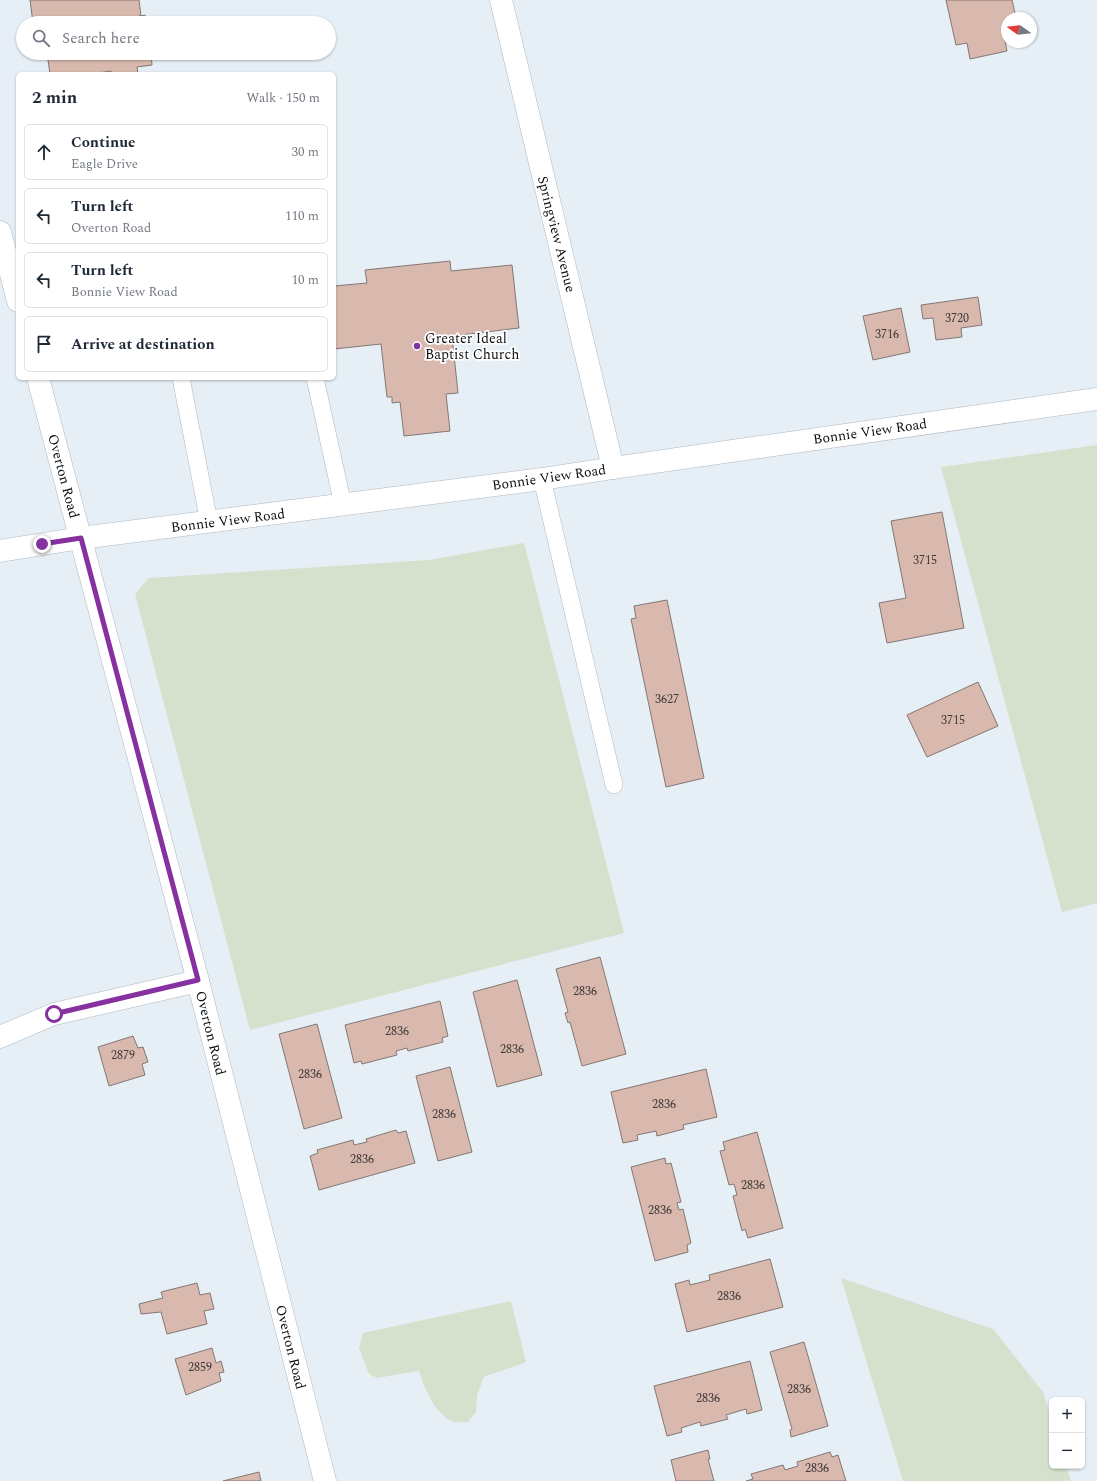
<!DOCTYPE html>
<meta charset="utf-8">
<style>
:root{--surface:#fff;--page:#f6f6f7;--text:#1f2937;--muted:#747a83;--line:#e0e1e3}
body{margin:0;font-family:Spectral,serif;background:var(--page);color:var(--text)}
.controls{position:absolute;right:12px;bottom:12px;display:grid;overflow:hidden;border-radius:6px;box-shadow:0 1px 3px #0004}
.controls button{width:36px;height:36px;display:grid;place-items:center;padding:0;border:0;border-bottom:1px solid var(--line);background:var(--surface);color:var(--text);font:20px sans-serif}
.compass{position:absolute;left:1001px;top:12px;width:36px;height:36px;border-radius:50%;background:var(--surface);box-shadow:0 1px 3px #0004;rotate:285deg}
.stop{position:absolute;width:12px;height:12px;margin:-9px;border:3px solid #86319f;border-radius:50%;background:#fff}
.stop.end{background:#86319f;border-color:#fff;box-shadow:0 1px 4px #0008}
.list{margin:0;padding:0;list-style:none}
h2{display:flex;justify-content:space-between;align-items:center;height:52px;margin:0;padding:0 16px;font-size:17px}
h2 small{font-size:13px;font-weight:400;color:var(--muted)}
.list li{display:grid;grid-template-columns:26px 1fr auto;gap:12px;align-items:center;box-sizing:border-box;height:56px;margin:0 8px 8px;padding:0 8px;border:1px solid var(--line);border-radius:6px}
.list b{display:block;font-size:15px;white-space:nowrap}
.list p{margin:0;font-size:13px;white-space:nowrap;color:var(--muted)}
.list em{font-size:13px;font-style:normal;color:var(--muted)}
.icon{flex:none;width:22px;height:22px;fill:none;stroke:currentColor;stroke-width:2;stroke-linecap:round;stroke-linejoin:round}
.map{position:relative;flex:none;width:1097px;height:1481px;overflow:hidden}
.search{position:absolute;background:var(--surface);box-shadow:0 1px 3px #0004;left:16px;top:16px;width:320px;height:44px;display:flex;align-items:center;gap:10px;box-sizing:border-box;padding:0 14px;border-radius:22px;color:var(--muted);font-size:15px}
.panel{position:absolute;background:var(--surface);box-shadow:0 1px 3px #0004;left:16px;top:72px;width:320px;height:308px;border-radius:6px}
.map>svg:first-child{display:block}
</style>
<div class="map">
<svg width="1097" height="1481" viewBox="0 0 1097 1481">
<rect width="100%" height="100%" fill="#e6eff6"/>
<!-- green -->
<path fill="#d5e0cd" d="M1097 445V903L1062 912 941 467Z
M524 543 624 933 250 1030 135 594 149 578 429 560Z
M841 1278 993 1329 1043 1392 1052 1421V1466H1066L1071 1481H903Z
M511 1301 526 1362 484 1377 477 1395 476 1412 468 1422C463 1422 456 1423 452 1421 434 1413 425 1389 419 1371L377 1378 369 1374 359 1348 363 1333Z"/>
<!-- building -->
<path fill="#d9b9ae" stroke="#827774" d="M30 0H139L141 16 90 23H33Z
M946 0H1012L1016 18H1007V35H1004L1007 51 970 59 967 43 956 45Z
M145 15 146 23H90L141 16Z
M47 53H151L152 65 137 67 138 74H112L111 71 92 74H50Z
M450 261 451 271 512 265 519 328 452 336 458 393 446 394 450 431 404 436 400 402 392 403V397H387L381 344 334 349V286L367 283 365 270Z
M978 297 982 325 961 328 962 337 936 340 933 318 923 319 921 305Z
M901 308 910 352 873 360 863 316Z
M942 512 964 628 887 643 879 603 906 598 891 521Z
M667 600 704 778 666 787 631 619 636 618 634 606Z
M978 682 998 726 927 757 907 715Z
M600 957 626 1054 582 1066 570 1022 568 1023 565 1013 568 1012 556 969Z
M517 980 542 1075 497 1087 473 992Z
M440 1001 448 1036 442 1038 443 1042 408 1051 407 1048 396 1051 397 1055 362 1064 361 1061 354 1063 345 1025Z
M317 1024 342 1118 304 1129 279 1034Z
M133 1036 138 1048 143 1047 148 1062 142 1064 145 1075 109 1086 98 1047Z
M450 1067 472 1152 438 1161 416 1076Z
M706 1069 717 1117 683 1125 684 1129 657 1136 656 1131 637 1135 638 1140 623 1143 611 1092Z
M396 1130 398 1133 406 1131 415 1163 319 1190 310 1156 318 1153 317 1150 353 1140 354 1145 367 1142 366 1139Z
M757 1132 783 1228 748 1238 745 1229 742 1231 733 1196 737 1195 734 1184 729 1185 720 1151 725 1150 723 1142Z
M665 1158 666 1164 671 1163 681 1202 677 1203 679 1210 683 1209 691 1243 687 1245 688 1252 655 1261 631 1167Z
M770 1259 783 1307 687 1332 675 1284 689 1280 690 1285 710 1280 709 1275Z
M197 1283 200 1295 210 1293 214 1309 204 1311 207 1324 167 1334 161 1312 141 1314 139 1304 163 1298 161 1292Z
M804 1342 828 1426 791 1437 790 1430 792 1429 770 1352Z
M212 1348 216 1363 221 1361 224 1372 219 1373 221 1381 186 1395 175 1359Z
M750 1361 762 1410 747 1414 746 1409 726 1415 728 1419 701 1426 700 1422 681 1428 682 1432 667 1436 654 1386Z
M708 1450 710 1459H708L714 1481H676L671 1460Z
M830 1452 832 1457 838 1455 846 1481H746L753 1479 751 1474 783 1465 785 1470 798 1466 797 1462Z
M259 1472 261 1481H223Z"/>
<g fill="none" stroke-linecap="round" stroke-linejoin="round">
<defs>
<path id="lane" d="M181 378 209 522
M315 378 343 505
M542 479 614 785"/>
<path id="street" d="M501 0 613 468
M0 1037 54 1014 198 981"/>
<path id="secondary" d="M0 232 18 301
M38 378 198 981 325 1481
M0 551 81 538 542 479 613 468 1097 399"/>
</defs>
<!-- lane casing -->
<use href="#lane" stroke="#b0b8bf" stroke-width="18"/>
<!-- street casing -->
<use href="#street" stroke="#b0b8bf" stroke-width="23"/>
<!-- secondary casing -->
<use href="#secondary" stroke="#b0b8bf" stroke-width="23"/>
<!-- lane -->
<use href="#lane" stroke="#fff" stroke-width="17"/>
<!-- street -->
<use href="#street" stroke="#fff" stroke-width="22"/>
<!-- secondary -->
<use href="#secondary" stroke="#fff" stroke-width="22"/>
</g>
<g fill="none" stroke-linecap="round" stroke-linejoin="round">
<!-- route -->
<path stroke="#86319f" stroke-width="5" d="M42 544 81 538 198 980 54 1014"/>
</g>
<!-- markers -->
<circle fill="#86319f" stroke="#fff" stroke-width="1.5" cx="417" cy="346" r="4"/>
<g text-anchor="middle" stroke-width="3.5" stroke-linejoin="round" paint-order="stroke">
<!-- number labels -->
<g font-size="12" fill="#3f3a38">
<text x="957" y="322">3720</text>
<text x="887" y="338">3716</text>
<text x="925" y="564">3715</text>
<text x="667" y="703">3627</text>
<text x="953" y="724">3715</text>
<text x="585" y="995">2836</text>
<text x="397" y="1035">2836</text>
<text x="512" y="1053">2836</text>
<text x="123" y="1059">2879</text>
<text x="310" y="1078">2836</text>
<text x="664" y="1108">2836</text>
<text x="444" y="1118">2836</text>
<text x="362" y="1163">2836</text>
<text x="753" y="1189">2836</text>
<text x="660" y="1214">2836</text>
<text x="729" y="1300">2836</text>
<text x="200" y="1371">2859</text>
<text x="799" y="1393">2836</text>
<text x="708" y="1402">2836</text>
<text x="817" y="1472">2836</text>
</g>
<!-- street labels -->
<g font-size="14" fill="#0c0f11" stroke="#fff">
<text transform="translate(557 234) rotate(76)" y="5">Springview Avenue</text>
<text transform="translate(870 431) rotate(-8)" y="5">Bonnie View Road</text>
<text transform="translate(64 476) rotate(75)" y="5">Overton Road</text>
<text transform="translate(549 477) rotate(-8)" y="5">Bonnie View Road</text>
<text transform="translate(228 520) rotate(-7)" y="5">Bonnie View Road</text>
<text transform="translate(211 1033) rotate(76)" y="5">Overton Road</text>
<text transform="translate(291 1347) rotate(76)" y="5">Overton Road</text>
</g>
<!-- poi labels -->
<g font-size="14" fill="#0c0f11" stroke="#fff" text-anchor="start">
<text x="425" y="343">Greater Ideal<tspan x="425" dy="16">Baptist Church</tspan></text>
</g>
</g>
</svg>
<div class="controls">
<button>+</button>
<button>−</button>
</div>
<svg class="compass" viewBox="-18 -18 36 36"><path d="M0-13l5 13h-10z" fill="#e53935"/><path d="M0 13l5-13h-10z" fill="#747a83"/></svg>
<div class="stop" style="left:54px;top:1014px"></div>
<div class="stop end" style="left:42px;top:544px"></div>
<div class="search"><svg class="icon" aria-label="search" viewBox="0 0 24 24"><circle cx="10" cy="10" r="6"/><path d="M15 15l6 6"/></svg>Search here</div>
<section class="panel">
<h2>2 min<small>Walk · 150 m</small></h2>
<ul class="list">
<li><svg class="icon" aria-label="ahead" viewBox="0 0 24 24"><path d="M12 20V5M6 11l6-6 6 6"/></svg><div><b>Continue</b><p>Eagle Drive</p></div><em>30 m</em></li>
<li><svg class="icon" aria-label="left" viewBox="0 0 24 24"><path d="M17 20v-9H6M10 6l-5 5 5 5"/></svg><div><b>Turn left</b><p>Overton Road</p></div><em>110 m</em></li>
<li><svg class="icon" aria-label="left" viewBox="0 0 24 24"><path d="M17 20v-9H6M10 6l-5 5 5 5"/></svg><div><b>Turn left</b><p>Bonnie View Road</p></div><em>10 m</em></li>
<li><svg class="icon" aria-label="arrive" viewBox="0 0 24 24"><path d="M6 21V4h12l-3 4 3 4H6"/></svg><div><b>Arrive at destination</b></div></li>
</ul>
</section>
</div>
